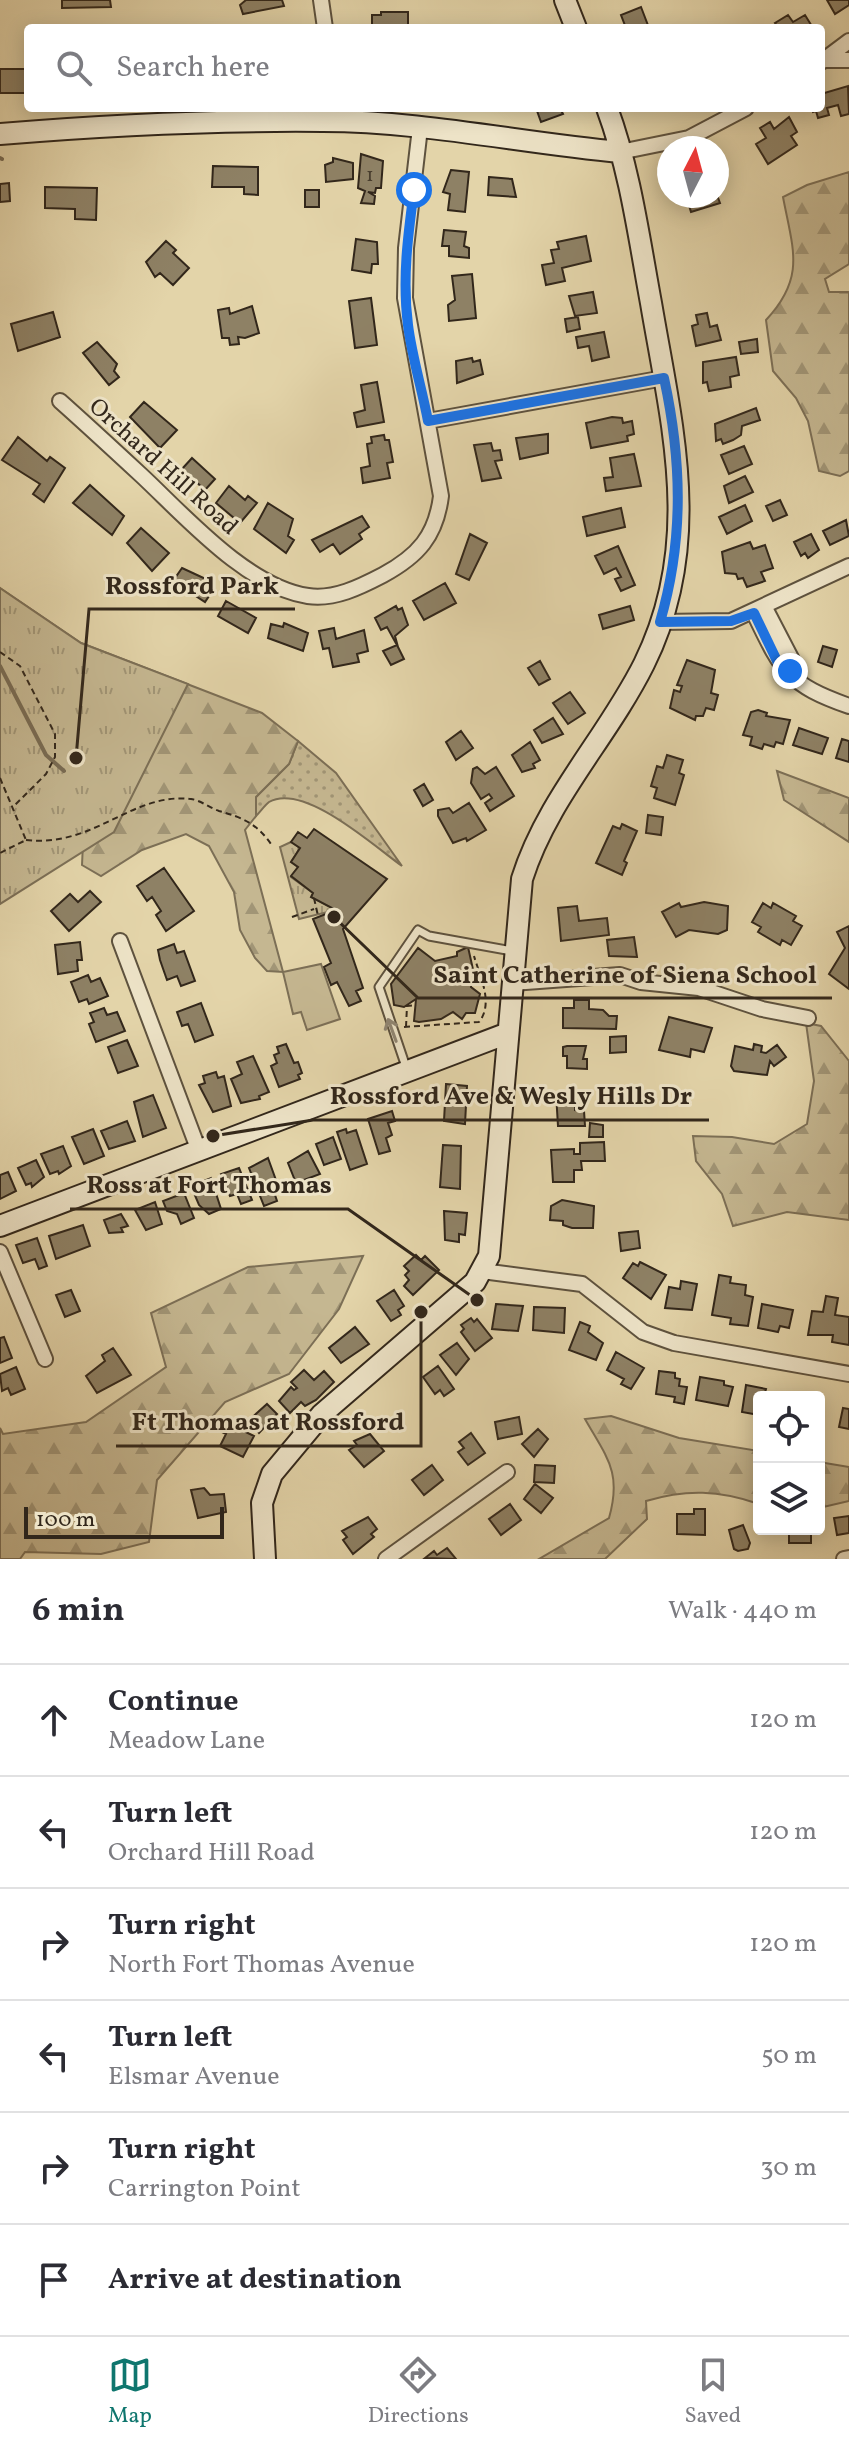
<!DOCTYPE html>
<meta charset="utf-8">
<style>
:root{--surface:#fff;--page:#f2f2f3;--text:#2b2b33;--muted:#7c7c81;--line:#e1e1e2;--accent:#0f766e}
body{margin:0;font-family:Vollkorn,serif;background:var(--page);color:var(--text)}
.controls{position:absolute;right:24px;bottom:24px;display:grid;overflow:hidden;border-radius:8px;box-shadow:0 4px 20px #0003}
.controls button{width:72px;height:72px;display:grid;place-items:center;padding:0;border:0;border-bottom:2px solid var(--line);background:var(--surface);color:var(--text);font:40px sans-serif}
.compass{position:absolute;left:657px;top:136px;width:72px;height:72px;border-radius:50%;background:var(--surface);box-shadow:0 4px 20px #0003;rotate:6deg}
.scale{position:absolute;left:24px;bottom:20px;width:200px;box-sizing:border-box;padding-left:8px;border:4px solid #32271b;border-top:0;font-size:22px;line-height:28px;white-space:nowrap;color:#32271b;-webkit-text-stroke:6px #ede3c7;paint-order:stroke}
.stop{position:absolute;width:24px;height:24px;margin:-18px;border:6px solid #1a73e8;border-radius:50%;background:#fff}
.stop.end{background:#1a73e8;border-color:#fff;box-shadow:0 2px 8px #0008}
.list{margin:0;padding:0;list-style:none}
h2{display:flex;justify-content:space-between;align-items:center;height:104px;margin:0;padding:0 32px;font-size:34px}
h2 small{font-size:26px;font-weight:400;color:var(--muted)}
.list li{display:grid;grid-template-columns:52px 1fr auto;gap:24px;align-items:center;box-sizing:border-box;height:112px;padding:0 32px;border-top:2px solid var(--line)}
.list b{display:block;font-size:30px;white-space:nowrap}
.list p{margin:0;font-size:26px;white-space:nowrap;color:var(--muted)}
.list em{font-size:26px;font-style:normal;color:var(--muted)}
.icon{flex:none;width:44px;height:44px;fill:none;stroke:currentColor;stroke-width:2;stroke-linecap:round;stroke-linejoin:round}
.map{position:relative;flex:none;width:849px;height:1559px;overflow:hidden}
.search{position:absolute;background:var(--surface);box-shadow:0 4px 20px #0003;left:24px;right:24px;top:24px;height:88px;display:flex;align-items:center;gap:20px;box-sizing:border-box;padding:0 28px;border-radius:8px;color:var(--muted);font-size:30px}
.sheet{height:776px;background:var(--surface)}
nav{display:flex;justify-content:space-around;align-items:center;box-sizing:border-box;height:112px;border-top:2px solid var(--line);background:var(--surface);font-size:22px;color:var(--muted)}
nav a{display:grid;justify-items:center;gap:4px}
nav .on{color:var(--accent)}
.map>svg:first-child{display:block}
</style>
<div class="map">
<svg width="849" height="1559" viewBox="0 0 849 1559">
<defs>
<pattern id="grass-dots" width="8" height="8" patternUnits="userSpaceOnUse" patternTransform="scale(2)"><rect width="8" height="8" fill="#c5b791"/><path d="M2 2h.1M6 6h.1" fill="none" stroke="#a19576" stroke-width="1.8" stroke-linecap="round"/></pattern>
<pattern id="forest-firs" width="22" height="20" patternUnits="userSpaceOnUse" patternTransform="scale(2)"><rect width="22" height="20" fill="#c5b791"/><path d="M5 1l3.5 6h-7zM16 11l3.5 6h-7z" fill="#a19576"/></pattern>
<pattern id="park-tufts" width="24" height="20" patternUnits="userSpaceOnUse" patternTransform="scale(2)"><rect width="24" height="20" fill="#c5b791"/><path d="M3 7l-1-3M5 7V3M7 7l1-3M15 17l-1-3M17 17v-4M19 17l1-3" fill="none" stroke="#a19576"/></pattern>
</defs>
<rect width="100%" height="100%" fill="#e3d4a9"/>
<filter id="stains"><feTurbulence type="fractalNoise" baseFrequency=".0025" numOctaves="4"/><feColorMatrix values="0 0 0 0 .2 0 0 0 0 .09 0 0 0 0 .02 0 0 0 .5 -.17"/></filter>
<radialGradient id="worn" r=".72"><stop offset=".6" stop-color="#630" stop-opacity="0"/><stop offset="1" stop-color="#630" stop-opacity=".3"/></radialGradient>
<!-- grass -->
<path fill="url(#grass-dots)" stroke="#7c6f56" stroke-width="2" d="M298 741 336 773 402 866C375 847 304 782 269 802 265 805 260 812 256 816V797L289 764Z"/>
<!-- forest -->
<path fill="url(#forest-firs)" stroke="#7c6f56" stroke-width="2" d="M849 172V264L825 279 829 292H849V471L840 476 819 471 808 421 796 398 773 371 766 320C806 277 793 250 783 197L807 185Z
M0 588 81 643 262 713 298 741 289 764 256 797V816L245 830 283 972 267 971 255 958 240 930 234 892 209 846 186 834 142 850 101 876 82 865 84 822Z
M777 771 849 798V842L784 800Z
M806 1023 821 1026 849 1061V1220L787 1212 733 1226 722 1194 696 1161 693 1136 732 1137 774 1144 807 1124 814 1081Z
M363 1256 339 1309 289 1374 225 1402 157 1480 149 1542 101 1554 25 1552 20 1559H0V1428L3 1434 86 1422 166 1367 151 1313 248 1267Z
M611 1416 679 1438 759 1451V1504C719 1490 686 1489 646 1501L647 1519 605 1559H539L609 1518C622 1472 607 1458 585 1419Z
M819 1462 849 1467V1501L819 1508Z"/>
<!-- park -->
<path fill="url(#park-tufts)" stroke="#7c6f56" stroke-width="2" d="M0 588 81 643 188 684 114 832 0 904Z
M291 842 300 848 291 862 298 867 291 877 313 893 312 897 336 910 299 919 280 847Z"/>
<!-- pitch -->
<path fill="#c5b791" stroke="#7c6f56" stroke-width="2" d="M321 964 340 1019 307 1030 301 1012 293 1014 283 972Z"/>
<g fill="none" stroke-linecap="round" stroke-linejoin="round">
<!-- stream -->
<path stroke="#786b53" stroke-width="4" d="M0 158 2 159
M0 666 46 755 64 771"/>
</g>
<!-- building -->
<path fill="#8e8165" stroke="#32271b" stroke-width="2" d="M62 0H110L111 7 62 8Z
M246 0H282L284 6 243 14 240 5Z
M827 0H849V5L835 14Z
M641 7 649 28H626L621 15Z
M381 12H408V28H372V15H381Z
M788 15 793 22 805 15 813 28H779L775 23Z
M0 69H28V93H0Z
M848 86 849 114 841 116 838 105 827 108 829 115 818 118 816 111 813 112 812 108H821V94Z
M536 108H560L563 114 541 122Z
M789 117 797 132 791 136 797 145 768 164 756 144 766 138 760 128 770 122 774 129Z
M361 154 383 161 381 188H376L375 193 368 192 375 196 374 204 361 203 365 191 358 188Z
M333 158 353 163V179L326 182 325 165 333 162Z
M213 166 258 167V195L244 194V187H212Z
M451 170 469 172 465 212 448 210 450 194 443 192Z
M489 177 512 179 516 197 488 195Z
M9 183 10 201 0 202V184Z
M45 187 97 188 96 220 75 219V209L45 208Z
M305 190H319V207H305Z
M717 195 720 203 691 212 686 196Z
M444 230 466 232 464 246 469 248V258L449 256V246H442Z
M586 236 591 261 562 268 565 281 546 285 542 265 554 263 551 250 559 249 557 242Z
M356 239 377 242 378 264H372L371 273 352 270Z
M166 241 176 250 173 253 189 268 173 285 160 273 155 277 146 262Z
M472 274 476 318 449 321 448 305 455 300 452 276Z
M593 292 597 313 575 316 569 296Z
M371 298 377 345 355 348 349 301Z
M252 306 259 333 245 338 238 337 239 344 230 345 229 338H222L218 310 229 308 230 314Z
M53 312 60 337 18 351 11 324Z
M707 313 710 327 717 325 721 340 696 346 692 326 698 324 696 315Z
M578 317 580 329 567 332 565 319Z
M604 332 609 357 592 361 589 346 578 348 576 337Z
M757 339 758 352 741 354 739 342Z
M97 342 117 364 114 371 119 377 109 385 83 353Z
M736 357 739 375 730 377 731 387 709 391 707 382 703 383V362Z
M472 358 473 362 480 360 483 374 457 383 456 361Z
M377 382 384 422 357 427 354 413 365 410 361 385Z
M144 402 177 430 160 448 130 417Z
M756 408 760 420 742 426 741 435 733 440 723 444 721 439 716 441 715 424Z
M612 417 622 418 623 423 632 421 634 434 627 436 628 441 591 448 586 423Z
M548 434V453L520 459 516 438Z
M384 435 385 440H389L393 462 387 463 390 478 363 483 361 468 370 466 367 444 372 443 371 437Z
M18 437 47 461 50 457 65 468 44 502 33 494 40 484 2 460Z
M491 443 493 451 500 450 502 460 495 461 501 478 482 481 474 445Z
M744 446 752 464 729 474 721 455Z
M634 454 641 486 606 491 604 478 613 477 610 458Z
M192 458 215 479 205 490 182 469Z
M745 476 753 492 729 503 724 486Z
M90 485 124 516 112 535 73 503Z
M229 486 245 500 248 496 257 503 240 523 216 503Z
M780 500 787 515 773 521 766 506Z
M268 503 293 519 288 536 294 540 286 553 254 529Z
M745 505 752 521 727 534 719 517Z
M621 508 625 527 587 536 583 517Z
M362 516 369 527 359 534 362 539 340 554 333 544 320 552 312 540Z
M846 520 849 536 830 545 823 531Z
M141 528 169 553 152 571 127 543Z
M470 534 487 543 469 580 456 574Z
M811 534 819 550 808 558 805 553 801 556 794 542Z
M750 542 753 549 765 545 773 568 761 572 765 581 747 587 743 578 738 579 736 574 725 573 722 552Z
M618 546 635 585 621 591 615 579 621 577 616 568 604 574 595 556Z
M182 568 210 581 207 586 213 590 205 602 173 581Z
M445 583 456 603 424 620 413 601Z
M226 601 256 618 248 633 218 616Z
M396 606 398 610 402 608 408 625 395 636 398 647 387 627 381 630 375 618Z
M630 606 634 620 603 629 599 615Z
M284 623 308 633 303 651 268 638 271 624 283 627Z
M334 628 336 639 364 630 368 651 357 654 359 662 333 667 329 648 323 649 319 631Z
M397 645 404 659 391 665 383 651Z
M823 646 837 650 832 667 818 662Z
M687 660 715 670 711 693 718 695 714 710 706 708 703 716H696L695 720 670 708 674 690 680 692 682 686 677 685Z
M540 661 550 679 539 685 528 668Z
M570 692 585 713 568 724 553 703Z
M758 710 767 713 766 716 790 720 783 744 776 742 774 747 764 744 762 749 750 745 752 737 743 735 751 712Z
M553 718 563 734 542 743 534 730Z
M799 728 828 738 822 754 793 745Z
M461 731 473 748 456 760 446 742Z
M842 739 849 741V762L836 758Z
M530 742 540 760 533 764 535 768 522 772 512 755Z
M667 755 683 760 679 773 684 775 675 805 654 798 657 788 651 786 657 766 663 768Z
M477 767 485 774 496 767 514 796 490 811 485 803 492 798 489 794 481 799 471 783 473 769Z
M424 784 433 800 423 806 414 790Z
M469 803 486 830 467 841 466 838 453 843 438 816V810L449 808 453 813Z
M648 815 663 817 661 835 646 833Z
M622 824 637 831 624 861 627 863 622 875 596 863 613 826 620 829Z
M314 829 387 879 343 929 363 988 356 991 361 1001 349 1006 337 982 331 985 324 967 331 963 313 919 336 910 311 897 313 893 291 876 298 867 291 862 300 848 291 842 298 832 307 838Z
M164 868 194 911 166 931 156 915 161 911 152 897 147 901 137 886Z
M90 891 101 902 69 931 51 911 70 894 78 902Z
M704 902 728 906 727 930 718 934 689 930 676 937 662 912 679 903 681 907Z
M763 903 771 908 773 903 796 916 793 921 802 926 791 945 782 940 780 945 758 932 761 927 752 922Z
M577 906 579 921 607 918 609 935 561 941 558 908Z
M849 926V989L829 974 845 948 837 932Z
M634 937 637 957 609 956 607 940Z
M80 942 82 960H77L78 971 58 974 55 945Z
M174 944 177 953 184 951 195 981 181 986 177 976 167 980 160 960 158 950Z
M468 947 474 974 471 987 480 994 475 1013H466L462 1019 453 1012 441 1019 419 1022 414 1021 416 999 404 1007 394 1005 391 984 418 948 435 961 457 956V952Z
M88 975 91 982 100 978 108 996 89 1004 87 999 79 1002 71 982Z
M574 1000H589V1009L603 1010 609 1016H617L616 1029 563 1028V1008H574Z
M201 1003 213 1035 195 1042 188 1024 182 1026 177 1012Z
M104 1008 107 1015 117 1012 125 1031 96 1042 89 1024 94 1022 90 1013Z
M669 1017 712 1028 704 1052 691 1049 690 1057 659 1050Z
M626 1036V1052L610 1053V1037Z
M127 1040 138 1066 118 1073 108 1047Z
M286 1044 294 1063 298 1062 302 1073 298 1075 300 1079 279 1087 271 1066 277 1063 274 1055 279 1053 277 1047Z
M754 1044 762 1046 761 1052 766 1053 777 1045 786 1057 774 1066 770 1061 767 1075 734 1071 731 1066 735 1046 753 1050Z
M567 1046H586L583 1059H587V1069L567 1068V1056H563V1047Z
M253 1056 269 1092 259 1096 260 1099 241 1103 231 1079 242 1074 237 1062Z
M216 1072 218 1078 224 1076 231 1106 213 1112 199 1085 205 1083 203 1076Z
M446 1084 467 1086 465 1124 444 1121Z
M556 1093 575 1096V1110L584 1111 585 1126H558Z
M153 1095 166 1128 143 1137 134 1102Z
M392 1111 395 1121 388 1123 392 1135 386 1138 390 1151 379 1154 368 1119Z
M127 1121 135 1141 109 1149 101 1131Z
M590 1123 603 1125V1137H589Z
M93 1129 104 1156 84 1164 72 1137Z
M346 1129 347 1133 356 1130 367 1164 350 1170 337 1132Z
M333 1137 341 1159 324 1165 316 1144Z
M604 1142 605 1161H581L582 1170H574V1182H553L551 1150 574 1149V1154H580V1143Z
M443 1145 461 1146 460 1189 440 1187Z
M63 1146 71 1166 59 1174 58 1171 50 1174 41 1154Z
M308 1151 320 1174 296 1183 288 1163Z
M268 1158 277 1183 278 1191 274 1192 277 1201 264 1206 249 1168Z
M36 1160 44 1177 32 1187 31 1183 26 1185 18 1168Z
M239 1168 252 1200 241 1204 237 1194 230 1196 221 1174Z
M8 1172 16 1191 0 1199V1175Z
M211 1178 221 1209 209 1214 199 1205 191 1186Z
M184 1193 194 1218 181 1224 177 1214 167 1211 163 1201Z
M562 1200 594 1206 593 1228H572L563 1225V1221L550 1220 551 1206Z
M155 1202 162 1224 146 1230 135 1210Z
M444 1211 467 1213 465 1235 459 1234V1242L445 1240Z
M121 1214 128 1226 121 1228 123 1232 109 1233 104 1220Z
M83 1225 90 1246 56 1259 49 1236Z
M638 1231 640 1248 621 1251 619 1233Z
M37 1238 47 1266 39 1269 35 1259 23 1263 16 1245Z
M416 1255 421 1260 425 1256 439 1270 413 1295 404 1286 409 1280 405 1275 409 1271 404 1266Z
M640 1262 666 1275 651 1299 623 1278 633 1263 638 1266Z
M719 1275 731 1277 730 1283 746 1285 745 1295 753 1297 748 1326 730 1324 731 1318 712 1315Z
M681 1281 697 1284 692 1310 665 1308 669 1287 680 1289Z
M71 1290 80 1311 65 1317 56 1295Z
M394 1290 404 1306 398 1310 401 1315 391 1321 377 1301Z
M826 1296 838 1298 835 1315 849 1317V1345L832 1342 833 1335H808L812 1311 823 1312Z
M496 1304 523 1306 518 1331 492 1329Z
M762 1304 793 1310 789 1328 780 1326 778 1332 758 1328Z
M534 1307 565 1308 564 1333 533 1330Z
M471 1318 474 1322 477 1319 492 1338 475 1351 461 1332 464 1329 461 1325Z
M580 1322 590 1326 588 1332 603 1343 596 1360 569 1350Z
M355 1327 369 1344 341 1363 329 1348Z
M4 1337 12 1358 0 1363V1338Z
M457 1343 469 1359 456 1375 440 1355Z
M113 1348 131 1375 97 1393 86 1376 105 1361 102 1355Z
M616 1352 644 1368 631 1389 621 1384 624 1379 607 1370Z
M438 1366 454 1389 444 1396 440 1390 435 1394 423 1377Z
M16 1367 25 1389 11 1395 8 1388 2 1391 0 1374Z
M304 1370 314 1380 324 1371 334 1382 316 1400 305 1406 301 1402 290 1413 279 1401 291 1387 294 1390 297 1388 291 1382Z
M659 1371 675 1373V1378L680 1379 679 1386 687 1387 684 1404 674 1402 675 1397 656 1394Z
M700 1377 724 1381V1385L733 1387 728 1406 696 1400Z
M746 1385 766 1389 764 1396 768 1397H759V1415L742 1412Z
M267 1404 277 1414 259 1433 248 1421Z
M843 1408 849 1409V1429L839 1427Z
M519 1417 522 1434 498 1439 495 1422Z
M225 1422 254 1436 243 1457 220 1446 226 1434 220 1431Z
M538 1429 548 1439 534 1457 522 1444Z
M471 1433 485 1453 468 1465 458 1452 464 1448 459 1442Z
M370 1434 384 1451 364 1467 349 1450 357 1445 354 1441Z
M432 1465 443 1480 424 1495 412 1480Z
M535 1465 555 1466 554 1483 534 1482Z
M535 1484 553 1498 541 1513 524 1499Z
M204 1488 210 1495 224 1494 226 1512 198 1518 191 1490Z
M510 1504 521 1520 501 1535 489 1519Z
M694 1509H705V1535L677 1534V1514H694Z
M849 1516V1533L837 1535 834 1518Z
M368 1517 377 1529 371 1534 374 1537 353 1554 343 1540 347 1537 342 1531Z
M743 1525 750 1543 748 1549 738 1551 734 1549 729 1530Z
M789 1529 811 1530V1543H789Z
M447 1548 456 1559 425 1558 434 1551 437 1555Z"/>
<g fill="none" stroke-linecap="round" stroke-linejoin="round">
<defs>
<path id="lane" d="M406 1067 379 987 418 930 429 936 512 951"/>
<path id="street" d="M321 0 325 28
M824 60H849
M821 62 849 41
M620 152 689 138 746 108
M60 401C87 425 114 450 141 475 184 515 247 587 308 596 334 600 360 587 383 575 418 556 436 536 441 496L405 298 406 248 420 128
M428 421 664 378
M765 608 792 660 790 671
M754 613C782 671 787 684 849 706
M660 622 731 621 849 566
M120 941 199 1151
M512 983 620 975 641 982 699 988 762 1009 808 1018
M0 1252 45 1359
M482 1271 582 1284 643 1332 674 1343 849 1374
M386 1559 507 1472
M844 1559 849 1558"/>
<path id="secondary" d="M565 0 576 28
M0 134C107 125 216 120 323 121 422 121 521 143 620 152
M0 1226 508 1033
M265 1559 262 1503 272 1474 322 1414 475 1282 489 1256 522 879C547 799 607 738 644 664 704 543 672 427 651 303 639 238 630 170 607 108"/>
</defs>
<!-- lane casing -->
<use href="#lane" stroke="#5e523e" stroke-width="11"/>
<!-- street casing -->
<use href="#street" stroke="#5e523e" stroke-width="18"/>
<!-- secondary casing -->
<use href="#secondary" stroke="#32271b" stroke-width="24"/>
<!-- path -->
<path stroke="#32271b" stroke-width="2" stroke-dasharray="6 4" stroke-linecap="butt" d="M0 652 20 666 55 734V757L46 774 13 807
M0 778 26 840 0 853
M26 840C94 848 132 792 191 799 200 800 210 808 219 811 244 818 258 824 273 847
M314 898 318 916
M292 917 314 909
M404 1027 479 1022C494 1003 480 977 474 956
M406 1027 407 1006 416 1005"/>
<!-- lane -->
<use href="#lane" stroke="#ede3c7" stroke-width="7"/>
<!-- street -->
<use href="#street" stroke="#ede3c7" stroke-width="14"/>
<!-- secondary -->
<use href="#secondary" stroke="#ede3c7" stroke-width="20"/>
</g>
<!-- one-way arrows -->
<defs><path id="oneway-shaft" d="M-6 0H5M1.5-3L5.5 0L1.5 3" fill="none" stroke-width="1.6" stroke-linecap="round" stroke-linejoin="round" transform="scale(2)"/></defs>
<use stroke="#908571" href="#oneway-shaft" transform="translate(392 1030) rotate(-110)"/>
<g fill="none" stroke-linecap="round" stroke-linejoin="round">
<!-- route -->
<path stroke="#1a73e8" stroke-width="10" d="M414 190C408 235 402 279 408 325 412 357 422 389 428 421L664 378C682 461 684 540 660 622L731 621 754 613 778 663 790 671"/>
</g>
<g text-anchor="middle" stroke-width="6" stroke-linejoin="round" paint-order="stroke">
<!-- number labels -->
<g font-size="20" fill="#493e2e">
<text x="370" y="181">1</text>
</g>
<!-- street labels -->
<g font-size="24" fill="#32271b" stroke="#ede3c7">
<text transform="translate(164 466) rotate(42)" y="8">Orchard Hill Road</text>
</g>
</g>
<!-- callouts -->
<path fill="none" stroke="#32271b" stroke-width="3" d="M76 758L89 609H295M334 917L418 998H832M213 1136L313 1120H709M477 1300L348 1209H70M421 1312L421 1446H116"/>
<g fill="#32271b" stroke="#ede3c7" stroke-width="3">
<circle cx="76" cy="758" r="8"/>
<circle cx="334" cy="917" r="8"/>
<circle cx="213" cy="1136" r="8"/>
<circle cx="477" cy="1300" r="8"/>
<circle cx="421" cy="1312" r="8"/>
</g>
<g font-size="26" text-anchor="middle" font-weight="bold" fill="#32271b" stroke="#ede3c7" stroke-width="6" stroke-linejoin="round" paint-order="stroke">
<text x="192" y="594">Rossford Park</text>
<text x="625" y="983">Saint Catherine of Siena School</text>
<text x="511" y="1104">Rossford Ave &amp; Wesly Hills Dr</text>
<text x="209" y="1193">Ross at Fort Thomas</text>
<text x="268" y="1430">Ft Thomas at Rossford</text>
</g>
<rect width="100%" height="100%" filter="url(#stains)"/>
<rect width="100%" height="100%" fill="url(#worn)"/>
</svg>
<div class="controls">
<button><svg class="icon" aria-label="locate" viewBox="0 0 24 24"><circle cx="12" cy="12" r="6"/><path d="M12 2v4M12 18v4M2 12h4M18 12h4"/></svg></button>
<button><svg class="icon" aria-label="layers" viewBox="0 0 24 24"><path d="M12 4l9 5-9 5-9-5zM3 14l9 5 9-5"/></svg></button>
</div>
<svg class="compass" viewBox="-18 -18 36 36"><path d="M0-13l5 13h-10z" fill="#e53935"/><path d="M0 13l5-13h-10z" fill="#7c7c81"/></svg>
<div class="scale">100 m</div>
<div class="stop" style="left:414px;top:190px"></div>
<div class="stop end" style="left:790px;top:671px"></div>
<div class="search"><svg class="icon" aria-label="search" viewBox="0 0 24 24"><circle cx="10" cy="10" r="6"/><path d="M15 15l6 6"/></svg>Search here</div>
</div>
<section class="sheet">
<h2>6 min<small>Walk · 440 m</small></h2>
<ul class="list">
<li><svg class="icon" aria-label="ahead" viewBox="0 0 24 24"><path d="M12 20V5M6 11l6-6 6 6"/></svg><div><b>Continue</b><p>Meadow Lane</p></div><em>120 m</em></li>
<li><svg class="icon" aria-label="left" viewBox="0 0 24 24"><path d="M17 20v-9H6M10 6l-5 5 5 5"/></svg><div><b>Turn left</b><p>Orchard Hill Road</p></div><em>120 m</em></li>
<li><svg class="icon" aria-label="right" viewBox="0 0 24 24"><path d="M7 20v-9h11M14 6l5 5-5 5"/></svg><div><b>Turn right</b><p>North Fort Thomas Avenue</p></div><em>120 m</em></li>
<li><svg class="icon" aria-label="left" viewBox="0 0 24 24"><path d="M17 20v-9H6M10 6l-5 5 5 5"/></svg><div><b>Turn left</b><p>Elsmar Avenue</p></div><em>50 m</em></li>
<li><svg class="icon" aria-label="right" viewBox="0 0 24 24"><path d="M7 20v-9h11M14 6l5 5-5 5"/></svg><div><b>Turn right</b><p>Carrington Point</p></div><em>30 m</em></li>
<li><svg class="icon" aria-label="arrive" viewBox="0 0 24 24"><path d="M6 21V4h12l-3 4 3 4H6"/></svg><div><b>Arrive at destination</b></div></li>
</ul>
</section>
<nav>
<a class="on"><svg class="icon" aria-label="map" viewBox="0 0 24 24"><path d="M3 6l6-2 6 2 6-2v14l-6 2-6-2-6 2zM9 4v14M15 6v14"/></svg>Map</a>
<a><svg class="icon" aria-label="directions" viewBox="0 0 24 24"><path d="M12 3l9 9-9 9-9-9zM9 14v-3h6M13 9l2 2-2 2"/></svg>Directions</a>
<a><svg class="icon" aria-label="saved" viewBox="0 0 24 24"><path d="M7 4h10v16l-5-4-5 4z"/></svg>Saved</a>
</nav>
